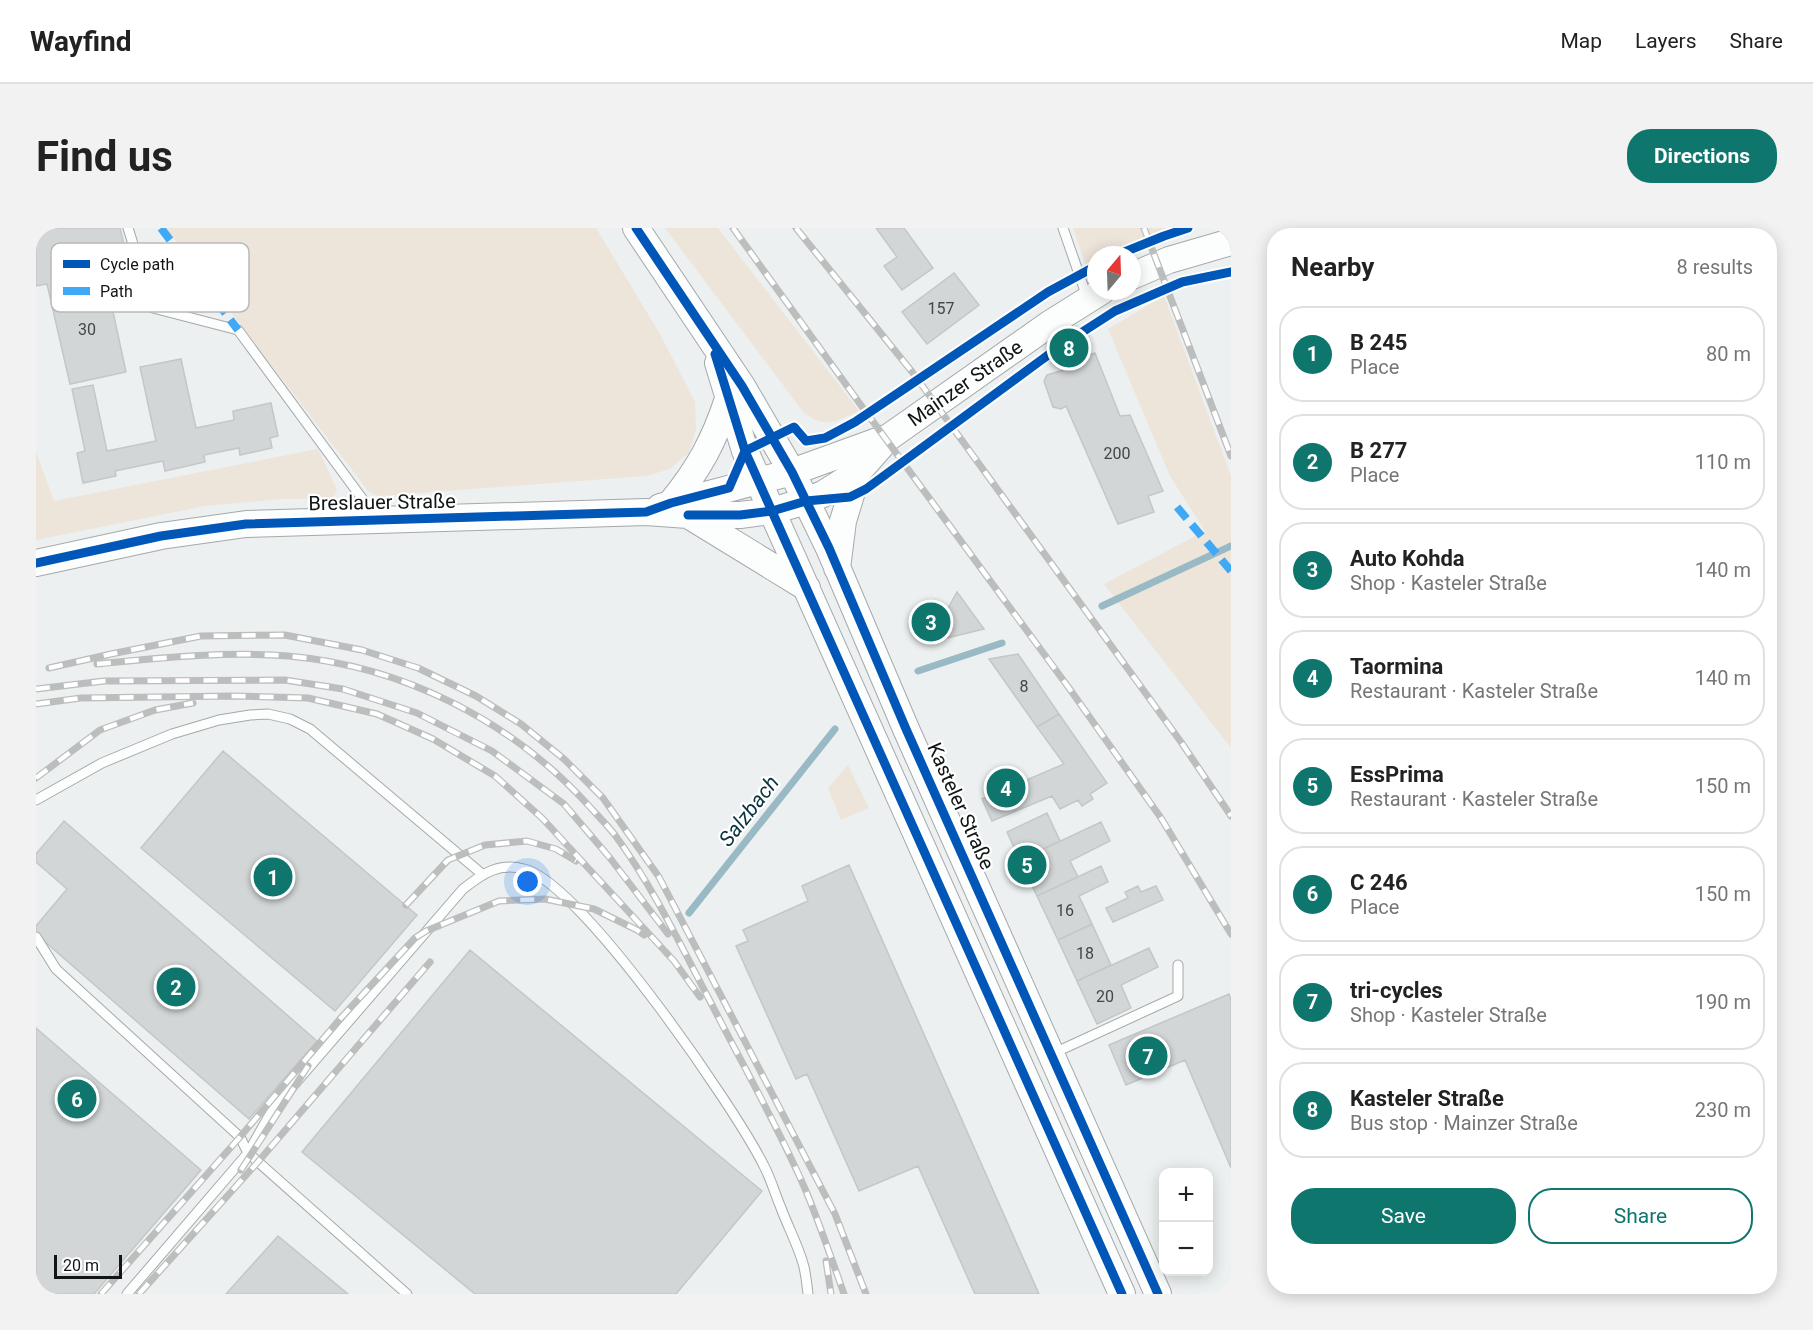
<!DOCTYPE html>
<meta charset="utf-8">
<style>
:root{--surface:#fff;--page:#f2f2f2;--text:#222;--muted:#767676;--line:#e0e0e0;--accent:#0f766e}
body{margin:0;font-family:Roboto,sans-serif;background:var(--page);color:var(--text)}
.controls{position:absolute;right:18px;bottom:18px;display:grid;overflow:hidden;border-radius:12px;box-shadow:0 3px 15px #0003}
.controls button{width:54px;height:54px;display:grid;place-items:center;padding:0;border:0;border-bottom:2px solid var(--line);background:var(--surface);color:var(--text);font:30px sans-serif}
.compass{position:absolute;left:1051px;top:18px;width:54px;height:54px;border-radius:50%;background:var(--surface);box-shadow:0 3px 15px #0003;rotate:19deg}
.scale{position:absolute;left:18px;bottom:15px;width:68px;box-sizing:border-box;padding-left:6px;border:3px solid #121516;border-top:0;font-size:16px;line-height:21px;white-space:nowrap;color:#121516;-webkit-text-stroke:4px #fff;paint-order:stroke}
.you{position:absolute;left:492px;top:654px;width:21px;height:21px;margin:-15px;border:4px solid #fff;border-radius:50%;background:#1a73e8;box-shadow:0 0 0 9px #1a73e833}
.badge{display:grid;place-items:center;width:39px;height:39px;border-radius:50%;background:var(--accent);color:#fff;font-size:20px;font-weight:700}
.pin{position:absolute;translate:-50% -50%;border:3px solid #fff;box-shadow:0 2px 6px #0006}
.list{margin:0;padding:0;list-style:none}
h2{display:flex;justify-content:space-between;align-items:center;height:78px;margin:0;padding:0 24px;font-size:26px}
h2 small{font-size:20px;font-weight:400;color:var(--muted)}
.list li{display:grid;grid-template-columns:39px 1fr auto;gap:18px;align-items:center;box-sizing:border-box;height:96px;margin:0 12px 12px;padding:0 12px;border:2px solid var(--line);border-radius:24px}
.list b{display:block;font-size:22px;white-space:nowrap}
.list p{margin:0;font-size:20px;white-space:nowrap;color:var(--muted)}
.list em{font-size:20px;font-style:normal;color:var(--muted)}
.actions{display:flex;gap:12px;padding:18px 24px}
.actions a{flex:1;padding:14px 0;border:2px solid var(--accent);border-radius:24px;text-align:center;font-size:21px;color:var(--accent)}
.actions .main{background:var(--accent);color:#fff}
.map{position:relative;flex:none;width:1195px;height:1066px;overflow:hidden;border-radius:24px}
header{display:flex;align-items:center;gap:36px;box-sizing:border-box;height:84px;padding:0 30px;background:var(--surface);border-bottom:2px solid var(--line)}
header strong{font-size:28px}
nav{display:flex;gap:33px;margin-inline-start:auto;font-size:21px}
.intro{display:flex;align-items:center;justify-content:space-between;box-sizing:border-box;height:144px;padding:0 36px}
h1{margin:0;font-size:42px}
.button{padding:15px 27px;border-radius:24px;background:var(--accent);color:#fff;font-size:21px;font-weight:700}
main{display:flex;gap:36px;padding:0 36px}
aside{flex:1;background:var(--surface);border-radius:24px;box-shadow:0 3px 15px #0003}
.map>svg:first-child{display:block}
</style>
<header>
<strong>Wayfind</strong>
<nav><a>Map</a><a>Layers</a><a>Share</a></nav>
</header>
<div class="intro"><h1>Find us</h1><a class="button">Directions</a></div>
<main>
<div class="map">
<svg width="1195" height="1066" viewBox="0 0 1195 1066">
<rect width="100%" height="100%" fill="#ecf0f1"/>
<!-- green -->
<path fill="#ede4da" d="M130 0H560L624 106 659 174 660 201 653 224 634 241 610 248 343 268 333 264Z
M629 0H682L823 183C799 193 791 201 768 185Z
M1037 0H1142V1L1120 7 1075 27H1060V34L1050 38Z
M1128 68 1195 248V520L1068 356 1169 303 1134 248 1072 101Z
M282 221 301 262 298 268 292 271H246L169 278 0 312V224L18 273Z
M812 537 833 580 805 592 792 560Z"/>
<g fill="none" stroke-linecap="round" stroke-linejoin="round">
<!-- stream -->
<path stroke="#99b9c4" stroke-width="7" d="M1066 378 1195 318
M882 443 966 415
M653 685 799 501"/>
</g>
<!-- building -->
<path fill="#d3d6d7" stroke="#c3c7c8" stroke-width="1.5" d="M0 0H84L93 37 68 42 90 144 34 156 11 56 0 58Z
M840 0H868L897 40 866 62 848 38 861 29Z
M918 45 943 77 891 116 866 84Z
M1059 125 1084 188 1094 187 1127 263 1112 268 1118 284 1082 296 1030 178 1025 181 1017 179 1008 153 1011 147 1028 142 1031 136Z
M145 131 160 200 198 192 197 183 235 175 242 208 234 210 236 220 204 227 203 220 168 227 169 234 129 243 127 233 79 243 80 248 47 255 41 225 49 223 36 161 57 157 71 223 120 213 104 139Z
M921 364 948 401 891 415 880 395 911 382Z
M982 426 1023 486 1001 499 953 431Z
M1023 486 1071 555 1054 566 1057 571 1046 578 1042 572 1024 581 1016 568 956 593 946 571 1028 536 1001 499Z
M187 523 381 687 299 783 105 620Z
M1011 585 1024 613 984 632 971 604Z
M28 593 281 813 213 891 0 706V698L31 661 0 634V626Z
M1065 594 1074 613 1034 633 1042 649 1001 668 984 632Z
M813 637 1003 1066H939L882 938 823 963 771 846 760 851 700 718 712 713 707 702 772 673 766 658Z
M1065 638 1072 654 1043 668 1056 696 1022 712 1001 668Z
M1102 658 1105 664 1120 658 1127 672 1077 694 1070 680 1092 670 1089 664Z
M1056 696 1075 737 1041 753 1022 712Z
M1113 720 1122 739 1085 757 1095 780 1061 796 1041 753Z
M434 722 726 963 640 1066H439L266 924Z
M1193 766 1195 772V940L1149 832 1090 857 1073 817Z
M0 800 165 942 58 1066H0Z
M242 1008 312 1066H190Z"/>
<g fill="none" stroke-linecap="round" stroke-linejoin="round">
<defs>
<path id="lane" d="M92 0 117 80 202 102 339 288
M1027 0 1051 69
M0 572 66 535 136 506 183 492 214 487 232 486 254 491 274 501 446 646
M0 709 20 741 204 909 212 925 237 881 427 661C446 646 463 634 488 641 544 654 700 881 728 938 735 951 739 966 745 980 752 999 763 1019 768 1039 770 1048 771 1057 772 1066
M1018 825 1142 768V737
M91 1066 212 925 371 1066"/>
<path id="secondary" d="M600 0 706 158 756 244 793 320 870 501 1122 1066
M1096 48 1133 32 1195 14
M682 135 709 223 1086 1066
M635 275C663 241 678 213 692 171
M624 279 756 244 850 210
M652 287 771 360
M0 335 125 308 210 296 610 284 652 287H704L736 283 770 273 787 266 822 244 853 209 1015 95 1066 63
M801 340 807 293 822 244"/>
</defs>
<!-- lane casing -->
<use href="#lane" stroke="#a6a8aa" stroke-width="11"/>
<!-- secondary casing -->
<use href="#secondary" stroke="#a6a8aa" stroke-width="28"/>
<!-- lane -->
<use href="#lane" stroke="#fcfdfd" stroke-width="9"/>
<!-- secondary -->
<use href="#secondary" stroke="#fcfdfd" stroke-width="26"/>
<defs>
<path id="rail" d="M697 0 827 180 1033 460 1125 590 1195 706
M760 0 877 145 1145 514 1195 588
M1108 0 1195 228
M61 436C124 430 189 423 252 428 367 438 476 493 553 578 562 588 571 597 579 607 617 659 644 716 674 773 706 836 742 898 770 963 784 997 796 1032 808 1066
M13 440 75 426 165 408 249 407 326 422 382 440 440 468 485 496 528 531 567 570 623 649 799 986 830 1066
M0 461 68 453 249 452 307 461 381 485 456 523 528 576 574 630 632 706
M0 476 45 470 197 468 272 470 341 486 397 511 459 548 506 590 638 733 664 769
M0 550 64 502 119 482 157 475
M370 677 412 632 449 617 491 613 520 621 540 633
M205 942 272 838
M790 1033 795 1066
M65 1066 204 909 304 791 379 710 390 703 463 673 509 671 558 681 601 702 608 707
M103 1066 221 935 394 734"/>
</defs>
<!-- rail casing -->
<use href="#rail" stroke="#bcbdbd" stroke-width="7"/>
<!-- rail -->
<use href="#rail" stroke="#fff" stroke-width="4.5" stroke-dasharray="14" stroke-linecap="butt"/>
<!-- quiet -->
<path stroke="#3fa9f5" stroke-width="8" stroke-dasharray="15 8" stroke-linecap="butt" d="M125 0 202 102
M1141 279 1195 343"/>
<defs>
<path id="cycleway" d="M600 0 706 158 756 244 793 320 870 501 1122 1066
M1081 27 1128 8 1152 0
M679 126 709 223 1086 1066
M652 287H704L736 283 770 273 814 269 830 261 1023 119 1079 83 1146 54 1195 44
M0 335 125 308 210 296 610 284 635 275 693 260 709 223 758 199 770 213 789 210 819 194 1012 64 1060 38"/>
</defs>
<!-- cycleway casing -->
<use href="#cycleway" stroke="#fff" stroke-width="13"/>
<!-- cycleway -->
<use href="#cycleway" stroke="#0057b8" stroke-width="9"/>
</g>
<g text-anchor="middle" stroke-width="4.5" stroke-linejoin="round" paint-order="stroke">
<!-- number labels -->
<g font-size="16" fill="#434647">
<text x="905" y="86">157</text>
<text x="51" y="107">30</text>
<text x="1081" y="231">200</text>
<text x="988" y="464">8</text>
<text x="1029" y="688">16</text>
<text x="1049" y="731">18</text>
<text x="1069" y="774">20</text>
</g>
<!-- street labels -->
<g font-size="20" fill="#121516" stroke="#fff">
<text transform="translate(929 155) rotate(-35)" y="7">Mainzer Straße</text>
<text transform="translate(346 274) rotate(-1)" y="7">Breslauer Straße</text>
<text transform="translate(925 578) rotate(66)" y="7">Kasteler Straße</text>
</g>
<!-- water labels -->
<g font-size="21" font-style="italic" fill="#0a3340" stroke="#fff">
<text transform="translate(713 583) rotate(-52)" y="7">Salzbach</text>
</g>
</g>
<!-- legend -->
<rect x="15" y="15" width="198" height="69" rx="9" fill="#fff" stroke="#b8b9b9" stroke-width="1.5"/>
<rect x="27" y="32" width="27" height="8" fill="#0057b8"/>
<rect x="27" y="59" width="27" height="8" fill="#3fa9f5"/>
<g font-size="16" fill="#121516">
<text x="64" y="42">Cycle path</text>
<text x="64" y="69">Path</text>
</g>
</svg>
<div class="controls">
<button>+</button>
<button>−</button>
</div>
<svg class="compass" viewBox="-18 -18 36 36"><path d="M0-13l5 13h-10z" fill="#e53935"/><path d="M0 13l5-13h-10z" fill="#767676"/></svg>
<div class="scale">20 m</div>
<div class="you"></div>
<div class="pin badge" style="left:237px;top:649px">1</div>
<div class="pin badge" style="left:140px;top:759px">2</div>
<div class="pin badge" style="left:895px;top:394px">3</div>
<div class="pin badge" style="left:970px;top:560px">4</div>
<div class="pin badge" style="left:991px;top:637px">5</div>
<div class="pin badge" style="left:41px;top:871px">6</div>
<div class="pin badge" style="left:1112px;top:828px">7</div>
<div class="pin badge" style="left:1033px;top:120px">8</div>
</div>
<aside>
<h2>Nearby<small>8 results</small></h2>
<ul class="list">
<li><span class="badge">1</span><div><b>B 245</b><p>Place</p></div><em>80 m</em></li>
<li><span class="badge">2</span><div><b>B 277</b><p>Place</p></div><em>110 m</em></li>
<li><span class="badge">3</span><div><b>Auto Kohda</b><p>Shop · Kasteler Straße</p></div><em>140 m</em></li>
<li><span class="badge">4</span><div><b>Taormina</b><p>Restaurant · Kasteler Straße</p></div><em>140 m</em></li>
<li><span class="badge">5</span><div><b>EssPrima</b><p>Restaurant · Kasteler Straße</p></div><em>150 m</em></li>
<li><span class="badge">6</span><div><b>C 246</b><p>Place</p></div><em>150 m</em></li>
<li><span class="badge">7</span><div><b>tri-cycles</b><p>Shop · Kasteler Straße</p></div><em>190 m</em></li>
<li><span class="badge">8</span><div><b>Kasteler Straße</b><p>Bus stop · Mainzer Straße</p></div><em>230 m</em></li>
</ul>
<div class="actions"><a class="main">Save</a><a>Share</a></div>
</aside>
</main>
